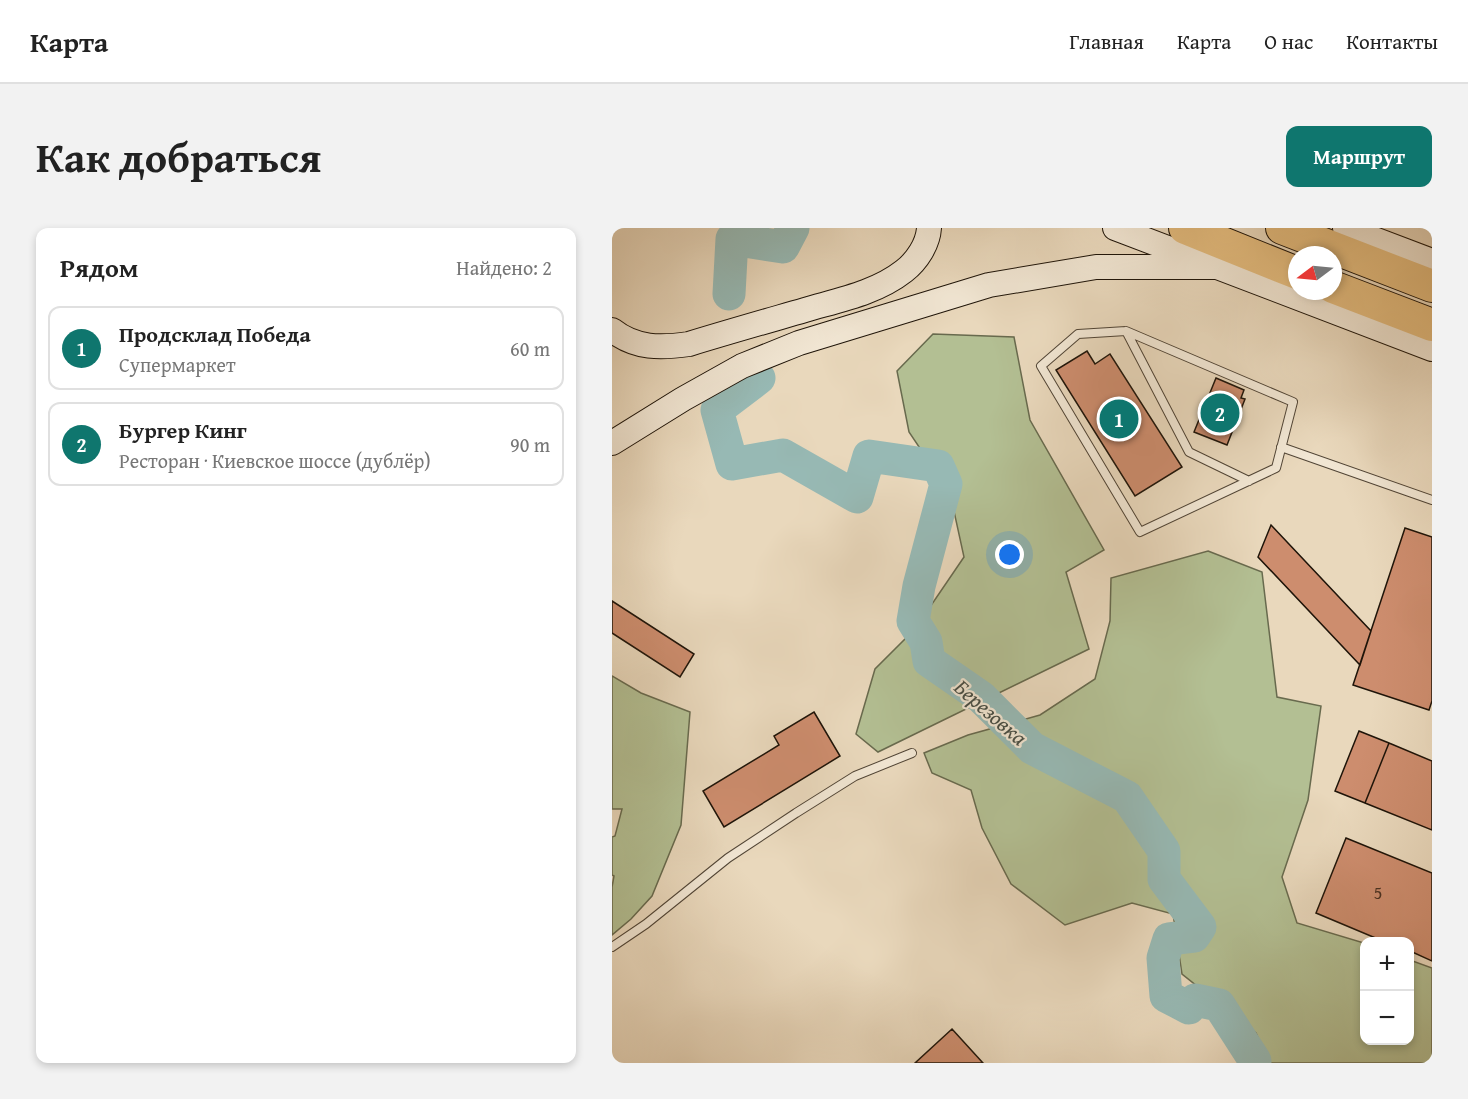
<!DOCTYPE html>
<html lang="ru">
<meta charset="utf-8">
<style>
:root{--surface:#fff;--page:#f2f2f2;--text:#222;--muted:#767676;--line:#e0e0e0;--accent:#0f766e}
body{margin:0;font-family:"Gentium Book Plus",serif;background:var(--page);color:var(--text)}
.controls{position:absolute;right:18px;bottom:18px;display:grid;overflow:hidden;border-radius:12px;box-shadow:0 3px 9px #0003}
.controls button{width:54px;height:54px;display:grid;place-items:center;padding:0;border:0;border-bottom:2px solid var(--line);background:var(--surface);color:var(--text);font:30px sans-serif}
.compass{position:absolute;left:676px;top:18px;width:54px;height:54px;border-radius:50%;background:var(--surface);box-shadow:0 3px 9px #0003;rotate:254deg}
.you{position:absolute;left:398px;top:327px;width:21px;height:21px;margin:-15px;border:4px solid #fff;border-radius:50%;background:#1a73e8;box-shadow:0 0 0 9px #1a73e833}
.badge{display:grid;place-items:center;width:39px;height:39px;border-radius:50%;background:var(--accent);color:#fff;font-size:20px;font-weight:700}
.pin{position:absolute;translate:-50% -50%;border:3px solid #fff;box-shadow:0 2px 6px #0006}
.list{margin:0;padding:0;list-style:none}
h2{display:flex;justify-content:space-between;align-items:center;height:78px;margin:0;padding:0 24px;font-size:26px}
h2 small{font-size:20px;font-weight:400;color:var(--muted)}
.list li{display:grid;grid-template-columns:39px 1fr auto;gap:18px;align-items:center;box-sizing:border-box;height:84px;margin:0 12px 12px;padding:0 12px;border:2px solid var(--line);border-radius:12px}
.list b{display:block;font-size:22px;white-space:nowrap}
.list p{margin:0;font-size:20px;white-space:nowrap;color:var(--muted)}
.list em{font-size:20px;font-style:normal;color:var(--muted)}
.map{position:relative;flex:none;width:820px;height:835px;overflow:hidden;border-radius:12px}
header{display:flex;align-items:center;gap:36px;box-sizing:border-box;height:84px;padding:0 30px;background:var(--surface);border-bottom:2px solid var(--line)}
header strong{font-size:28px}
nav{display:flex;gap:33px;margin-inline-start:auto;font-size:21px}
.intro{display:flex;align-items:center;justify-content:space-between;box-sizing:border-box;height:144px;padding:0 36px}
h1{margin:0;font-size:42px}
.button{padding:15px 27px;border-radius:12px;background:var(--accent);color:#fff;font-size:21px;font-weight:700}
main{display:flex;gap:36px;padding:0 36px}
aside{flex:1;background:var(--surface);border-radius:12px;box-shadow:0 3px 9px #0003}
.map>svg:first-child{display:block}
</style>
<header>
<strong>Карта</strong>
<nav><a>Главная</a><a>Карта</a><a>О нас</a><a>Контакты</a></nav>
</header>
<div class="intro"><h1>Как добраться</h1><a class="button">Маршрут</a></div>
<main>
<aside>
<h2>Рядом<small>Найдено: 2</small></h2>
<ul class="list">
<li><span class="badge">1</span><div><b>Продсклад Победа</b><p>Супермаркет</p></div><em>60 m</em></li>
<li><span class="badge">2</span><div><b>Бургер Кинг</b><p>Ресторан · Киевское шоссе (дублёр)</p></div><em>90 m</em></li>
</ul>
</aside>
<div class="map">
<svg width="820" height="835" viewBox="0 0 820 835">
<rect width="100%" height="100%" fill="#e9d8bc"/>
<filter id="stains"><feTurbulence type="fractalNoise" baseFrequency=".00333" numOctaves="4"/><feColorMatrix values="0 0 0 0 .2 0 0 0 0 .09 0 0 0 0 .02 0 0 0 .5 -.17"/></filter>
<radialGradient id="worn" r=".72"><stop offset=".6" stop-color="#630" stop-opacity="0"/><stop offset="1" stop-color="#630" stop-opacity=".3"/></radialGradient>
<!-- green -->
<path fill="#b3bf93" stroke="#686a4e" stroke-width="1.5" d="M321 106 402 109 418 192 492 322 454 344 477 421 266 524 244 506 263 441 303 401 352 329 338 265 297 204 285 143Z
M596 323 650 344 665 469 709 478 696 572 670 649 685 695 752 715V812H798V732L820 740V835H657L644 805 570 746 561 686 520 675 453 697 399 656 370 600 359 562 320 545 312 525 356 507 428 487 483 451 498 393 499 350Z
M0 448 29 465 78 484 69 597 40 668 19 691 0 707V659L2 648 0 647V609L3 608 10 581H0Z"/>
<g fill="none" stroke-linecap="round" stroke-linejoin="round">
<!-- river -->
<path stroke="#97b9b4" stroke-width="33" d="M117 66 120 11 171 19 181 0
M147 150 105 182 120 236 171 227 245 269 257 228 326 238 334 256 307 358 301 393 314 414 317 433 369 469 420 520 515 569 552 623V651L588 699 582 708 557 711 551 730 554 768 577 780 583 772 607 777 643 833 641 835"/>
</g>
<!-- building -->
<path fill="#cd8d6e" stroke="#1e1409" stroke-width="1.5" d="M475 123 483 136 498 126 570 239 523 268 444 142Z
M604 150 632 162 629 170 633 171 615 217 582 204Z
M659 297 759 403 748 437 646 329Z
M793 300 820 309V473L817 482 741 457Z
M0 373 82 426 68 449 0 405Z
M202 484 228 528 112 599 91 563 167 517 162 508Z
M747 503 777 515 753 575 723 563Z
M777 515 820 533V602L753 575Z
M734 610 820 645V733L798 723V714H773L704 685Z
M340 801 371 835H303Z"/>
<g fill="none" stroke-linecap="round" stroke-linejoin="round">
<defs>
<path id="lane" d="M514 103 681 174 664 240 528 304 429 138 466 106 514 103 577 224 637 253
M669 219 820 272
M0 719 34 696 116 630 184 585 243 548 300 525"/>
<path id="secondary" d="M503 0 820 121
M733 0 820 33
M0 102C24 121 49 120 77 116 116 104 155 93 193 82 227 72 264 65 292 43 305 33 316 16 317 0
M0 215 71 171 130 138 187 115 377 57 484 39H603"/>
<path id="highway" d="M573 0 685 45
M670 0 820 58
M721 59 820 97"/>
</defs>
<!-- lane casing -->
<use href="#lane" stroke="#514536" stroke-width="10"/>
<!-- secondary casing -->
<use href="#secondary" stroke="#1e1409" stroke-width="26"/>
<!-- highway casing -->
<use href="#highway" stroke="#1e1409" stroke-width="34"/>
<!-- lane -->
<use href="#lane" stroke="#f1e6d3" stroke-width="8"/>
<!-- secondary -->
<use href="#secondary" stroke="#f1e6d3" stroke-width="24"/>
<!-- highway -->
<use href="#highway" stroke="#e4bc7e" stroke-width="32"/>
</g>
<g text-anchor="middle" stroke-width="4.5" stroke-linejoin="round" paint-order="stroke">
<!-- number labels -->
<g font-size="18" fill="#4a3222">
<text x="766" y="671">5</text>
</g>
<!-- water labels -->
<g font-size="22" font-style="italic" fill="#484e45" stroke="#f1e6d3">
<text transform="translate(379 484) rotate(41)" y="8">Березовка</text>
</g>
</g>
<rect width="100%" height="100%" filter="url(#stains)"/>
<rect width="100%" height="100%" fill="url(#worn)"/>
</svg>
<div class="controls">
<button>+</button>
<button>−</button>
</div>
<svg class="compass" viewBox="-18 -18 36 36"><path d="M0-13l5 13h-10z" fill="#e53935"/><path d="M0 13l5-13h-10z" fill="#767676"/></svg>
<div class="you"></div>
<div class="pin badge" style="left:507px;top:191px">1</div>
<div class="pin badge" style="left:608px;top:185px">2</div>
</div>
</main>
